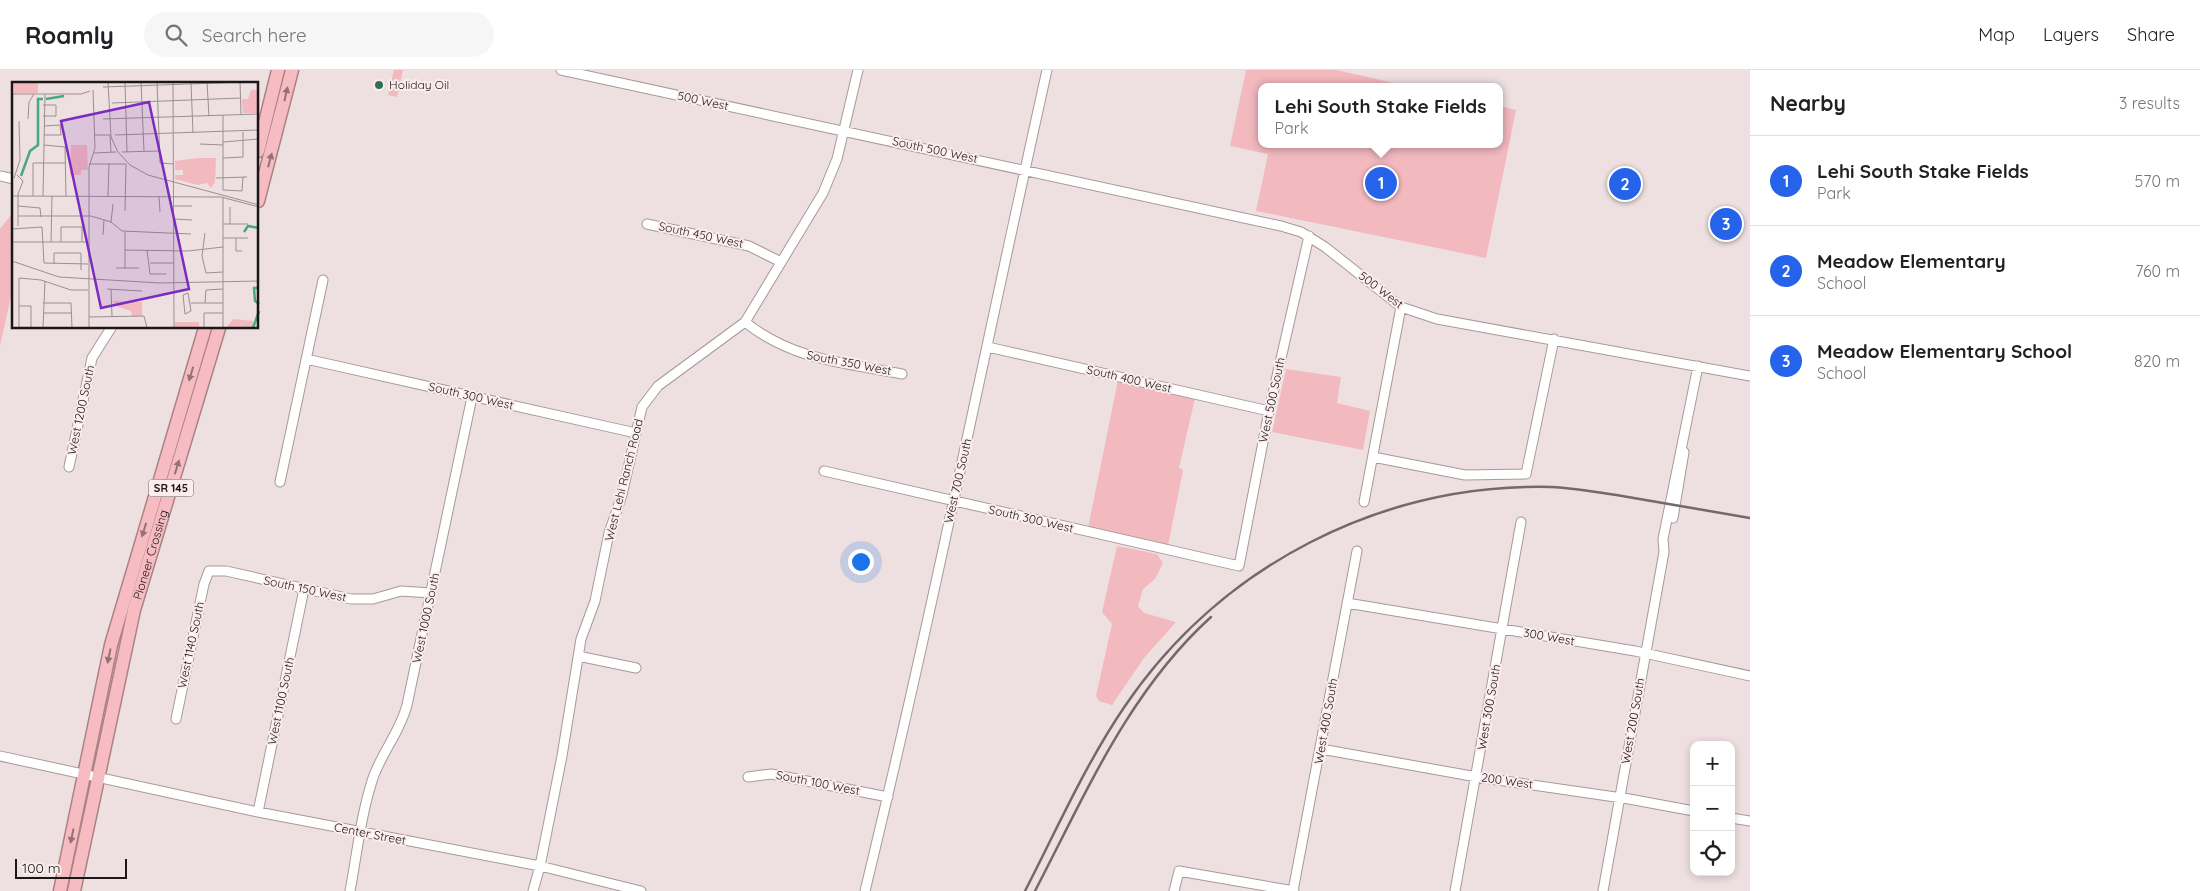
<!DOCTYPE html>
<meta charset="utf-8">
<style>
:root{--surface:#fff;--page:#f6f6f6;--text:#202124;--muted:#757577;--line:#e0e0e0;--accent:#2563eb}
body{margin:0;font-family:Quicksand,sans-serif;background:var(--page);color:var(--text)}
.controls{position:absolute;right:15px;bottom:15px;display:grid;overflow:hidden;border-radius:10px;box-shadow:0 2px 8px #0003}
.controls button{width:45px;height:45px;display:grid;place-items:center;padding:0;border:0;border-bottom:1px solid var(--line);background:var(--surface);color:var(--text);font:25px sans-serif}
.scale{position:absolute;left:15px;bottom:12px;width:112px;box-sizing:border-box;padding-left:5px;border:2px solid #1b1617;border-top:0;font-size:14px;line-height:18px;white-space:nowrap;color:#1b1617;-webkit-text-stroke:4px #fbedee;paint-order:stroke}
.you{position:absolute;left:860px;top:491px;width:18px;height:18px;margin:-12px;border:4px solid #fff;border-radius:50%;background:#1a73e8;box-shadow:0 0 0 8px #1a73e833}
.badge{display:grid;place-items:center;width:32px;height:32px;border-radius:50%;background:var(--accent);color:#fff;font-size:16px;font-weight:700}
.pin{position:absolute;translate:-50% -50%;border:2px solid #fff;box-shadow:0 1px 5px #0006}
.popup{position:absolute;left:1258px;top:13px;width:245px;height:65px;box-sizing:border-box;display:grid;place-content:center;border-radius:10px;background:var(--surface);filter:drop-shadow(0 1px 4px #0005);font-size:16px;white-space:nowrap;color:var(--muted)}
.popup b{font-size:19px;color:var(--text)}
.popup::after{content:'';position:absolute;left:50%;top:100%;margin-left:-10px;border:10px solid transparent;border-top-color:var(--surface)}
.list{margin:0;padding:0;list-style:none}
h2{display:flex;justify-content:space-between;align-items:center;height:65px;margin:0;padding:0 20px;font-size:21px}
h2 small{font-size:16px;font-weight:400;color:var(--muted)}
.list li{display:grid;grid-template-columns:32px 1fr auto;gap:15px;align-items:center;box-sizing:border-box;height:90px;padding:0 20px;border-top:1px solid var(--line)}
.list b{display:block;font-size:19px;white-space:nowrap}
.list p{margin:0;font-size:16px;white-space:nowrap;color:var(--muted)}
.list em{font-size:16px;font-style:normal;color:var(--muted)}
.icon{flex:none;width:28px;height:28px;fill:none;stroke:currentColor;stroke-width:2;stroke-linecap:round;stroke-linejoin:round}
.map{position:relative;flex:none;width:1750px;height:821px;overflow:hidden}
header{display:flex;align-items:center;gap:30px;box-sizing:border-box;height:70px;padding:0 25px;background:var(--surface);border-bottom:1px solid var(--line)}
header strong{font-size:24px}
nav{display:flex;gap:28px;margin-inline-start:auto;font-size:18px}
.search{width:350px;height:45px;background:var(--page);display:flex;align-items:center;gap:12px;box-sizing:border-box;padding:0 18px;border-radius:28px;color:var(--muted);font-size:19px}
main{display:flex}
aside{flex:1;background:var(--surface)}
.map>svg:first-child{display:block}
</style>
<header>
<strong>Roamly</strong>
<div class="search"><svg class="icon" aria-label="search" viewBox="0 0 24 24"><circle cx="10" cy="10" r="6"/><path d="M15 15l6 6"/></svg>Search here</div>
<nav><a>Map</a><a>Layers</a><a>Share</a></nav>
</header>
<main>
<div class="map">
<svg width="1750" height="821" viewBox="0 0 1750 821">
<rect width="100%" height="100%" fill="#eee0e1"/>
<!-- green -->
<path fill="#f2b9bf" d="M394 0H403L397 27 388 25Z
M1246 0H1337L1411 17H1262V74H1500V36L1516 40 1486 188 1256 141 1268 84 1230 76Z
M14 141V213L0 276V159Z
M1286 299 1341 307 1337 333 1370 341 1363 380 1272 362Z
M1118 310 1195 328 1179 398 1183 400 1168 476 1088 458Z
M1117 476 1157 484 1163 493 1155 509 1143 519 1138 536 1144 543 1176 552 1144 588 1112 635 1099 631 1096 626 1112 554 1102 542Z"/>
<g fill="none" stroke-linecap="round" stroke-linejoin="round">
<defs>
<path id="minor" d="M561 0 1281 156 1301 162 1325 177 1401 237 1437 249 1750 306
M0 106 14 109
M647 154 749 176 781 192
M745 252C792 290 845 293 902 304
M988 277 1269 341
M306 289 636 363
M1373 387 1465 405 1526 404 1554 269
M69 397 92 288 111 258
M824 401 1239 496 1269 341 1309 166
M280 412 323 210
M1364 432 1401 237
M1673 448 1684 382
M1347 533 1635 581 1750 606
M578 586 636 598
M176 649 204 514 209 501H226L351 529H373L401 521 431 523
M1321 679 1477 707 1629 729 1694 741
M0 686 258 742 540 796 641 821
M748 707 771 704 888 727
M258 742 304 519
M1731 748 1750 751
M350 821C357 784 361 744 373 708 382 682 400 662 407 635L472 327
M533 821 540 796 562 686 581 569 595 531 609 463 622 425 642 337 658 316 745 252 823 123 837 89 858 0
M865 821C931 549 986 274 1047 0
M1174 821 1179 801 1294 821
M1293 821 1357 481
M1455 821 1521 452
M1603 821 1664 482 1663 469 1698 296"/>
<g id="highway">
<path d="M258 81 278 0"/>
<path d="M258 131 292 0"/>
<path d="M60 821 111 575 205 258"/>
<path id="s1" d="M74 821 134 540 219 258"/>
</g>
</defs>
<!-- minor casing -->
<use href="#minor" stroke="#a6999a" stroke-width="11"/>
<!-- highway casing -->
<use href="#highway" stroke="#aa8286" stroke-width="15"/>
<!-- minor -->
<use href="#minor" stroke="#fff" stroke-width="9"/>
<!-- highway -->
<use href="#highway" stroke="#f7bcc2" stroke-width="12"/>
<!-- rail -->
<path stroke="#72696a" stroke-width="2.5" d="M1025 821C1057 759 1086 693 1125 636 1220 496 1381 413 1551 417 1577 418 1602 423 1628 427 1669 434 1709 441 1750 448
M1035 821C1085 725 1129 621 1211 547"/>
</g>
<!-- one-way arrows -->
<defs><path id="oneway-solid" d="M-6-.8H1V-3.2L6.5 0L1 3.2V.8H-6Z" transform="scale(1.25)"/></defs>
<g fill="#947175">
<use href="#oneway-solid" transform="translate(286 24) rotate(-77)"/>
<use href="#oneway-solid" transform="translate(270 90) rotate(-75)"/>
<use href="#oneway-solid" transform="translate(191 304) rotate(107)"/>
<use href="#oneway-solid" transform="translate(177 397) rotate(-73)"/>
<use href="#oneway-solid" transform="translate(144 460) rotate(107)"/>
<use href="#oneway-solid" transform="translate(109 586) rotate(102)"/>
<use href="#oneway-solid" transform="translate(72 766) rotate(102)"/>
</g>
<!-- markers -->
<circle fill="#326e5a" stroke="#fbedee" stroke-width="2" cx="379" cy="15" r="5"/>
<g text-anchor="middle" stroke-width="4" stroke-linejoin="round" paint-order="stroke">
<!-- shield labels -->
<rect fill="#fbedee" stroke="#5e5658" stroke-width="1" x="148.5" y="409.5" width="45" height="17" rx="4"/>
<g font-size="11" font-weight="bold" fill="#1b1617">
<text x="171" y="422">SR 145</text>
</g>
<!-- poi labels -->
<g font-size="12" fill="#1b1617" stroke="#fbedee" text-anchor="start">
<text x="389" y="19">Holiday Oil</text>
</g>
<!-- street labels -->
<g font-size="12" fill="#1b1617" stroke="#fbedee">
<text transform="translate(703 31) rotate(12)" y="4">500 West</text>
<text transform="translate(935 80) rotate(12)" y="4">South 500 West</text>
<text transform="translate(701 165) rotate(12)" y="4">South 450 West</text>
<text transform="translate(1381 220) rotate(37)" y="4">500 West</text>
<text transform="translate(849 293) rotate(11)" y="4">South 350 West</text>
<text transform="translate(1129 309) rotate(13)" y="4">South 400 West</text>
<text transform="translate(471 326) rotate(13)" y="4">South 300 West</text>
<text transform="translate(1272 330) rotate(-78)" y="4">West 500 South</text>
<text transform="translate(81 340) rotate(-78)" y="4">West 1200 South</text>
<text transform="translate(624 410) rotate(-76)" y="4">West Lehi Ranch Road</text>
<text transform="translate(958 411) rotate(-77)" y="4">West 700 South</text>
<text transform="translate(1031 449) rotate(13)" y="4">South 300 West</text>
<text dy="4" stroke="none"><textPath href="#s1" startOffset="345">Pioneer Crossing</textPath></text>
<text transform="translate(305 519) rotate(12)" y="4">South 150 West</text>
<text transform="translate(426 548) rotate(-78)" y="4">West 1000 South</text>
<text transform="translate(1549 567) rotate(10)" y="4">300 West</text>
<text transform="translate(191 575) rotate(-78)" y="4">West 1140 South</text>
<text transform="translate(281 631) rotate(-78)" y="4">West 1100 South</text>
<text transform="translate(1489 637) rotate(-80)" y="4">West 300 South</text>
<text transform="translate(1326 651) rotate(-80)" y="4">West 400 South</text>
<text transform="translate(1633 651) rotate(-80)" y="4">West 200 South</text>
<text transform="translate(1507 711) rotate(8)" y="4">200 West</text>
<text transform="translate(818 713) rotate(11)" y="4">South 100 West</text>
<text transform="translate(370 764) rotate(11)" y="4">Center Street</text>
</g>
</g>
<!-- overview -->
<g transform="translate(12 12)">
<rect width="246" height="246" fill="#eee0e1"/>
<path d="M2 0H26V11H2ZM239 8H245V31H231L230 17H236ZM59 63H75L76 88H69V93H58ZM186 76H204L203 100 199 106 195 101 186 103 163 97V93H171V88H163V79ZM101 219 130 220V234H120L119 229 106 225ZM221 237 241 239V246H214ZM163 240H187V246H163Z" fill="#f2b9bf"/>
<path fill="none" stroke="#49a787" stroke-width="2.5" d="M34 17 52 14M9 94 18 69 26 63V17H31M232 150 236 144 247 146M247 206H242L243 219 247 222M241 246 247 229"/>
<path fill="none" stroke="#9a8f90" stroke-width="1" d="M96 0 99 55 106 70 118 83 136 93 247 123M113 0 115 70M129 0 132 69M145 0 148 81 162 82M161 0 162 246M195 0 197 34M228 0 229 32M179 1 181 51M91 5 232 0M0 12H69L78 9M100 21 229 16M31 23H44V34H31M211 33V108L230 109 231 95M16 37 17 20 22 12M91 37 247 32M32 53H49L48 43 32 44M83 53H98L99 70M103 53 247 48M211 60 247 57M188 62 211 63M32 63 53 65 54 114M110 70 147 69M82 71 104 70M211 76 231 75V50M77 82H114L113 129M5 93 11 99 6 112V144M2 96 8 78 7 39M204 96 235 95M0 114 209 115 247 125M21 114V81H54M31 114 33 12M96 114 97 82M147 114 148 130M211 115V246M6 124 28 126 29 135M162 124H180M218 125V142M6 134H79L99 140 110 149 179 152M162 137 180 138M99 140 101 122M211 142H236M0 147 30 145 32 181 76 182M193 151 190 174 194 191 211 190M91 153 92 138M211 156H236M224 156V169H230M0 160H76M39 160 40 114M49 160V145H70V160M113 168 176 169 211 165M135 168 138 192H154M0 179 47 195 148 201 247 199M138 181H162M42 182V171H69V188M104 186H127M113 186V150M95 207 130 209M99 207 100 235M176 211 179 229 173 232 171 213ZM31 221H59L60 246M179 221H211M193 221 194 208 211 207M7 224H19V246M31 231H60M77 235 132 234 135 246M7 246V196L29 198 59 208H76M31 246 33 199M77 246V85L83 66 81 8M192 246V231H211"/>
<path fill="#7b2cbf" fill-opacity="0.15" stroke="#7b2cbf" stroke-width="2.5" d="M137 20 177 207 89 226 49 39Z"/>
<rect width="246" height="246" fill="none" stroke="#1b1617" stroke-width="2.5"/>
</g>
</svg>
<div class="controls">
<button>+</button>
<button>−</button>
<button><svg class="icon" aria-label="locate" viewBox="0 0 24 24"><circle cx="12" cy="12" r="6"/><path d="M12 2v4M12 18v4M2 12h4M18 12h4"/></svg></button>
</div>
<div class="scale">100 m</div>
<div class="you"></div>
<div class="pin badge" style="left:1381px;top:113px">1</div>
<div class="popup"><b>Lehi South Stake Fields</b>Park</div>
<div class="pin badge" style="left:1625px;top:114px">2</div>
<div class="pin badge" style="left:1726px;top:154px">3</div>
</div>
<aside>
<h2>Nearby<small>3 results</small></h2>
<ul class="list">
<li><span class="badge">1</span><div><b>Lehi South Stake Fields</b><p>Park</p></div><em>570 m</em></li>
<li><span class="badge">2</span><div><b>Meadow Elementary</b><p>School</p></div><em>760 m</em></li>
<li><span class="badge">3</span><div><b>Meadow Elementary School</b><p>School</p></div><em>820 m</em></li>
</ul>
</aside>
</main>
